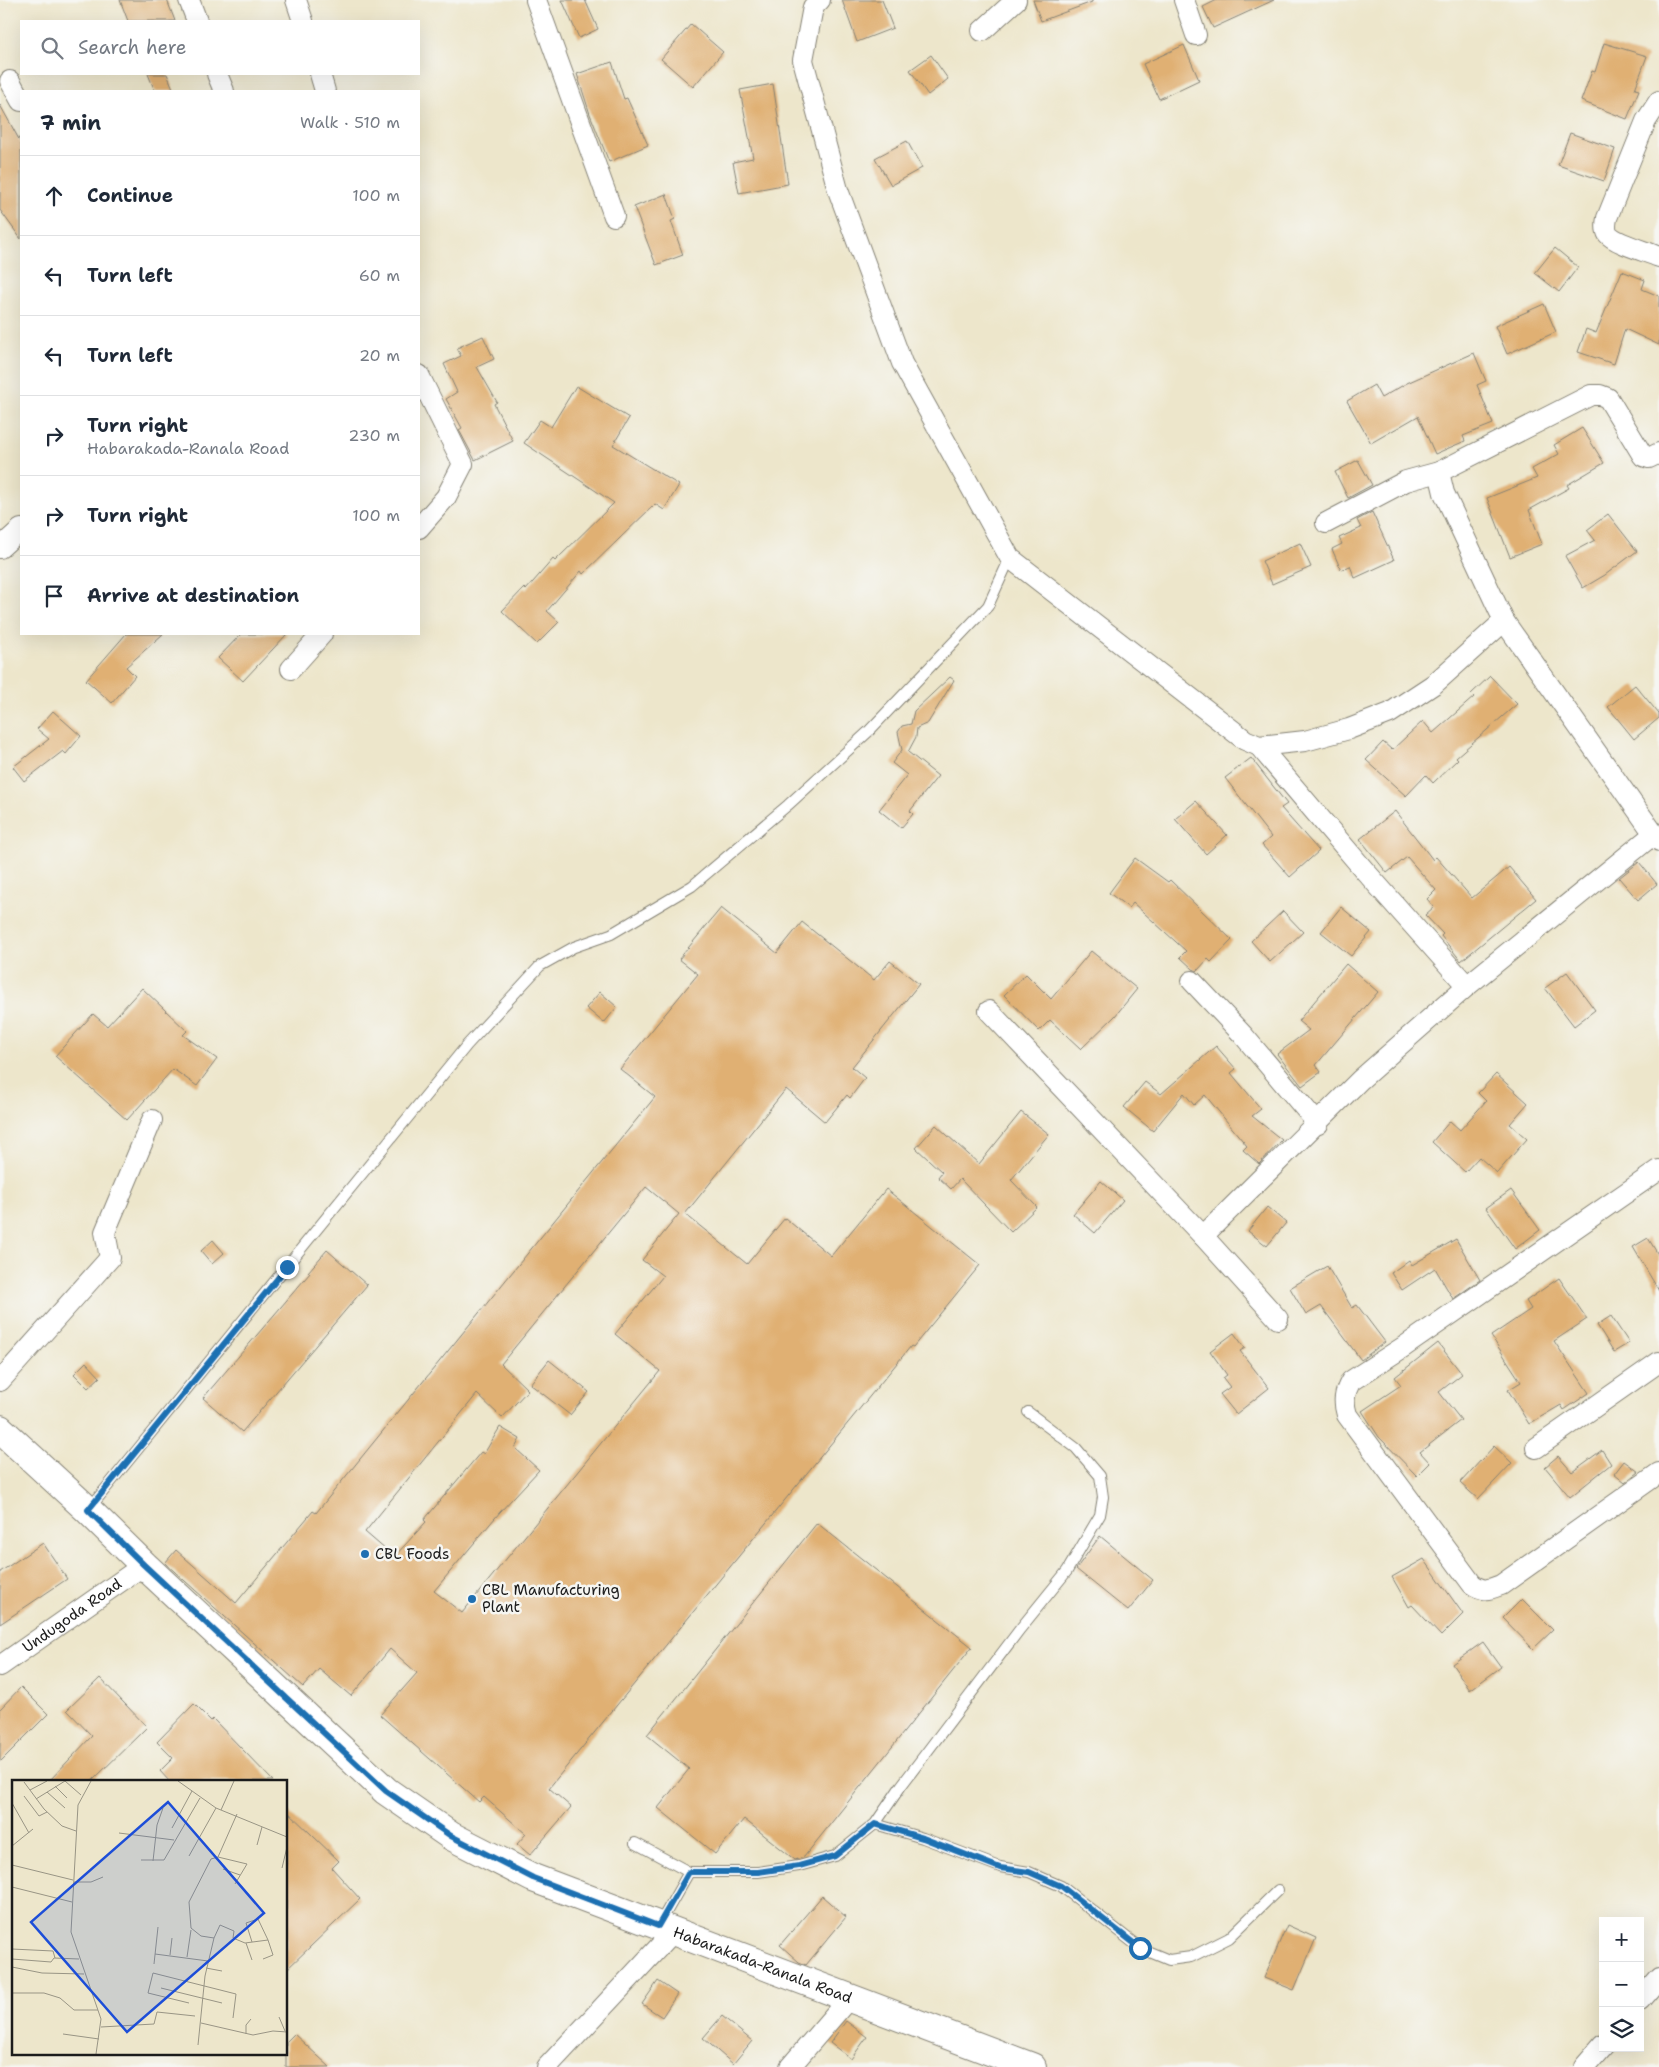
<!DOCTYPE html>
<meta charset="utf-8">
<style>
:root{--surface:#fff;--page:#f6f6f7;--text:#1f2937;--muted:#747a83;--line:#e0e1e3}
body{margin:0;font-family:"Shantell Sans",sans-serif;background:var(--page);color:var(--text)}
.controls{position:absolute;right:15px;bottom:15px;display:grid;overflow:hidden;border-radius:0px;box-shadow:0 5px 20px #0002}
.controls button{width:45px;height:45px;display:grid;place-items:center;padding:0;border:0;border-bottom:1px solid var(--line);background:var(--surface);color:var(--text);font:25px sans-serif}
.stop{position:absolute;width:15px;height:15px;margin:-11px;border:4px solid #1f6fb2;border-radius:50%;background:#fff}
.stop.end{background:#1f6fb2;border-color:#fff;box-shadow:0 1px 5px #0008}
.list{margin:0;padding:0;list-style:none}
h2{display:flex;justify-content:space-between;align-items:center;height:65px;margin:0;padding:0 20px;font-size:21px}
h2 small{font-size:16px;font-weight:400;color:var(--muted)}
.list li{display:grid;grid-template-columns:32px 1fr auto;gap:15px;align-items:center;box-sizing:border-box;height:80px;padding:0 20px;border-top:1px solid var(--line)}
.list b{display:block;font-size:19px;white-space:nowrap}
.list p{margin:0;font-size:16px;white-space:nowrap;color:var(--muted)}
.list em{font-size:16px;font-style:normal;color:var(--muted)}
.icon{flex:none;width:28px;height:28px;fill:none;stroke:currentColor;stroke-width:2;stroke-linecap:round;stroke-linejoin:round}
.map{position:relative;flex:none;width:1659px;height:2067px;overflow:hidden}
.search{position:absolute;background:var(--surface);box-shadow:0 5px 20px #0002;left:20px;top:20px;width:400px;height:55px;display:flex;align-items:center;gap:12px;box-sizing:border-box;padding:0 18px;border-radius:0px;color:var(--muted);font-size:19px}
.panel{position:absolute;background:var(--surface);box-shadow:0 5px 20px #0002;left:20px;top:90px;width:400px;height:545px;border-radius:0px}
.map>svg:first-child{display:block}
</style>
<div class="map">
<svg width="1659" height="2067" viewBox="0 0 1659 2067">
<rect width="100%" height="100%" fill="#f6f6f2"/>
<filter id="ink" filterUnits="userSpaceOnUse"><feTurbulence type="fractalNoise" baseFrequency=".02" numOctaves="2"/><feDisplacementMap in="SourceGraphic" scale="10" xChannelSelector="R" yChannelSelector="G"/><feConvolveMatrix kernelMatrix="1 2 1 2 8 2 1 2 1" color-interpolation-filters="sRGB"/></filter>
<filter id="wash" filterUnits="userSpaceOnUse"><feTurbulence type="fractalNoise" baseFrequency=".0096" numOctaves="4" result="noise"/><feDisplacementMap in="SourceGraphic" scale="20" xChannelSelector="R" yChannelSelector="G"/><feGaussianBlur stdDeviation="1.12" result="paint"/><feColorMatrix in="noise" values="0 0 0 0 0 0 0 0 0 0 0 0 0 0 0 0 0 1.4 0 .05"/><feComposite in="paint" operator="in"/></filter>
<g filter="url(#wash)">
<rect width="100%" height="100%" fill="#ede6cb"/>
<g id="blocks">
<!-- building -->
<path fill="#e0b073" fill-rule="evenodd" d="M120 0H167L175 21H128Z
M562 0H585L598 29 579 38Z
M842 0H882L893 28 857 42Z
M1033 0H1092V2L1041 21Z
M1217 0H1274L1213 28 1203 7Z
M691 24 723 52 693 87 661 59Z
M1604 43 1647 56 1635 89 1639 90 1627 119 1581 101 1592 71 1595 72Z
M1184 45 1199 80 1159 99 1143 64Z
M931 55 948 79 928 95 910 70Z
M612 62 624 99 627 98 648 145 609 162 590 114 577 74Z
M148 74H167L174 91H155Z
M773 84 788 184 739 193 733 162 753 158 740 90Z
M0 105 21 143V239L0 210Z
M1570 133 1615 149 1604 181 1558 165Z
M907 141 922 168 891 185 875 158Z
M666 194 675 219 671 221 683 255 656 265 634 207Z
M1555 248 1578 267 1559 292 1535 273Z
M1622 271 1645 280 1642 289 1659 296V345L1625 329 1614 364 1578 352 1586 329 1596 333Z
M1544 304 1556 332 1507 354 1495 326Z
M483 336 494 359 477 367 497 402 494 404 513 441 475 460 459 430 462 428 446 399 457 392 444 364 461 356 457 348Z
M1474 353 1486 381 1477 385 1493 424 1463 436 1465 441 1435 454 1418 416 1371 443 1347 401 1374 385 1381 398 1407 383Z
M576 386 629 418 613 445 679 485 664 510 655 504 583 574 581 571 547 611 559 622 537 644 502 611 524 588 526 590 553 559 555 561 614 503 524 443 540 420 551 427Z
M1582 428 1604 463 1567 485 1569 488 1529 510 1542 544 1510 557 1487 498 1537 478 1532 469 1559 454 1554 445Z
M1358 460 1372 485 1348 498 1335 472Z
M1372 512 1394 560 1355 578 1350 566 1341 570 1332 549 1342 544 1339 538 1361 528 1357 520Z
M1608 514 1637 551 1605 575 1583 588 1565 556 1595 540 1587 530Z
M1300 543 1311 567 1272 584 1262 561Z
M126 634H163L126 667 135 676 112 703 86 680Z
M241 634H287L243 681 218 658Z
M1490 676 1517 704 1456 757 1458 759 1433 783 1426 775 1406 796 1366 760 1383 742 1392 750 1423 721 1433 733 1474 697 1471 694Z
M950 677 954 680 928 723 917 728 916 737 908 752 938 776 910 811 913 814 901 828 879 810 907 775 892 763 902 750 898 732 902 726 911 724 914 711Z
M1635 685 1659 714V718L1634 739 1608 707Z
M53 711 81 736 66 754 63 751 24 781 13 767 49 739 37 729Z
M1251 758 1287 804 1281 808 1319 851 1290 877 1262 845 1271 837 1225 778Z
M1196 801 1227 835 1206 854 1175 819Z
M1395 811 1433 860 1436 857 1472 898 1509 867 1536 899 1461 961 1441 936 1443 934 1425 915 1434 907 1427 899 1436 890 1407 857 1387 873 1360 839Z
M1135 858 1168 882 1170 880 1232 940 1211 962 1208 959 1197 971 1193 969 1180 957 1186 951 1133 903 1129 908 1109 893Z
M1639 862 1657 884 1638 900 1619 878Z
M1341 907 1371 932 1351 956 1321 932Z
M721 908 777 953 802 922 874 980 890 961 919 984 852 1067 865 1078 850 1098 847 1095 825 1122 786 1089 685 1214 747 1264 785 1218 831 1256 886 1189 980 1265 913 1347 911 1346 549 1788 571 1807 530 1855 517 1844 526 1834 484 1797 479 1802 380 1715 417 1673 390 1649 351 1696 319 1669 303 1687 165 1563 176 1550 236 1603 313 1511 316 1513 655 1097 620 1069 698 974 679 959ZM646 1187 679 1214 642 1260 663 1276 615 1334 660 1371 462 1613 434 1591 500 1512 539 1470 515 1448 520 1439 500 1427 484 1454 481 1452 424 1520 426 1522 394 1557 365 1532 477 1394 502 1418 528 1390 501 1364Z
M1283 911 1303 932 1270 962 1251 941Z
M1091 951 1137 989 1115 1016 1081 1049 1050 1020 1039 1031 1004 995 1026 974 1051 999Z
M1346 964 1378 992 1316 1065 1321 1072 1302 1086 1277 1054 1309 1030 1298 1021Z
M1567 972 1595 1010 1574 1026 1545 988Z
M142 988 187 1031 183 1035 217 1059 197 1086 173 1069 127 1120 55 1056 93 1014 107 1026Z
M600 992 617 1007 604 1023 586 1008Z
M1216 1046 1236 1069 1231 1073 1261 1109 1252 1116 1282 1140 1259 1164 1243 1150 1247 1146 1205 1095 1194 1105 1184 1093 1153 1131 1124 1107 1145 1082 1161 1094Z
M1496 1074 1528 1103 1510 1124 1527 1139 1497 1173 1479 1157 1465 1172 1432 1142 1450 1121 1460 1130 1486 1101 1478 1093Z
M1021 1112 1049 1134 1011 1180 1037 1207 1011 1232 960 1179 951 1189 938 1177 942 1172 916 1148 936 1125 979 1164Z
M1101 1181 1123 1200 1095 1233 1073 1214Z
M1511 1190 1540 1230 1515 1249 1486 1208Z
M1267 1207 1286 1223 1267 1246 1248 1231Z
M1648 1238 1659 1256V1291L1633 1247Z
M1456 1239 1480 1280 1453 1299 1435 1268 1402 1290 1391 1273 1409 1260 1412 1265Z
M213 1240 224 1253 212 1264 201 1251Z
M327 1250 367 1285 242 1432 203 1398 310 1273 308 1272Z
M1327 1266 1352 1308 1357 1305 1385 1342 1361 1360 1321 1306 1306 1315 1290 1288Z
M1559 1278 1587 1319 1554 1341 1589 1393 1564 1410 1561 1405 1529 1424 1508 1390 1521 1382 1491 1336 1531 1309 1526 1301Z
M1611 1316 1629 1343 1614 1352 1597 1325Z
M1234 1333 1245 1348 1240 1351 1269 1388 1236 1414 1220 1394 1230 1387 1223 1378 1227 1375 1210 1351Z
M1438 1343 1462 1374 1439 1392 1461 1420 1420 1452 1430 1463 1417 1476 1379 1437 1362 1411 1401 1385 1395 1377Z
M549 1360 589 1392 570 1415 530 1384Z
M86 1362 100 1377 88 1388 74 1374Z
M1494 1446 1512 1463 1478 1499 1460 1483Z
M1602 1450 1611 1464 1570 1497 1545 1467 1558 1456 1572 1472Z
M1624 1461 1639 1472 1625 1483 1614 1474Z
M817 1523 972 1647 804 1857 795 1860 744 1819 715 1854 658 1808 689 1769 647 1735Z
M1100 1536 1153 1580 1128 1611 1076 1569Z
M43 1543 67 1579 0 1624V1572Z
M1424 1559 1463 1614 1441 1636 1412 1605 1409 1607 1392 1577Z
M1522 1599 1553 1630 1533 1649 1503 1618Z
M1483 1642 1501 1667 1470 1690 1452 1664Z
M100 1678 147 1727 92 1781H49L92 1736 67 1710Z
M21 1687 48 1714 0 1762V1709Z
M194 1704 211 1721 213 1719 273 1781H169L160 1771 173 1758 157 1742Z
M286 1810 339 1861 332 1868 360 1899 286 1970Z
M822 1896 846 1917 806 1965 799 1962 780 1945Z
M1287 1925 1316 1938 1294 1990 1264 1978Z
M658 1981 677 1994 662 2017 642 2004Z
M722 2016 752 2041 733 2064 703 2038Z
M846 2021 867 2037 851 2059 830 2043Z
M294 2034 330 2067H286V2042Z"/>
</g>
</g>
<g filter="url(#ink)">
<use href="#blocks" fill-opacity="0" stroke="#848174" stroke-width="1"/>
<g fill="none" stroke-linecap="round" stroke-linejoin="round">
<defs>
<path id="service" d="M89 1509 467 1045 540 966 574 947 611 934 692 886 788 805 868 732 988 606 1010 558
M875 1824 923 1838 1000 1867 1029 1872 1061 1886 1140 1948 1169 1960 1191 1957 1229 1938 1278 1890
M635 1843 689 1872
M659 1925 689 1872H758L799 1866 835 1856 875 1824 901 1786 1020 1629 1067 1571 1100 1515 1103 1497 1100 1476 1076 1448 1028 1412"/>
<g id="minor">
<path d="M189 0 197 21"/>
<path d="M296 0 303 21"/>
<path d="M536 0 614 216"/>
<path d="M820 0 813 7 803 60 838 190 902 363 1010 558 1245 740 1259 746 1305 741 1349 729 1390 713 1434 684 1504 621 1444 493 1439 472 1591 395H1600L1608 398 1643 456 1649 458 1659 453"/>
<path d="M1184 0 1196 35"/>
<path d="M982 31 1016 0"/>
<path d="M217 74 224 91"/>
<path d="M320 74 325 91"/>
<path d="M10 81 21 101"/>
<path d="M1659 101 1646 121 1607 218C1606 223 1605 229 1608 234 1615 243 1648 252 1659 257"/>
<path d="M419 375 463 464 446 497 419 528"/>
<path d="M1326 523 1406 481 1439 472"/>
<path d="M0 548 21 529"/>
<path d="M1504 621 1659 841"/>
<path d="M291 669 322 634"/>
<path d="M1259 746 1365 871 1467 986"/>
<path d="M1192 981 1243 1035 1318 1124"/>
<path d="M989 1011 1203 1236 1278 1319"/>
<path d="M1659 1170 1405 1346 1351 1381C1344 1393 1343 1402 1347 1415L1472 1584C1483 1592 1488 1590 1501 1585L1659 1473"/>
<path d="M1203 1236 1360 1080 1467 986 1654 834"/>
<path d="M0 1381 110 1258 105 1232 152 1120"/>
<path d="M1536 1448 1659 1362"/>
<path id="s1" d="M0 1666 144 1565"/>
<path d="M1640 2000 1659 1978"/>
<path d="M547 2067 673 1932"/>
<path d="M790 2067 849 1998"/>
<path d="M1584 2067 1603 2045"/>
</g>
<g id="secondary">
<path id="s2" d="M0 1429 88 1510 144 1565 386 1791 451 1836 533 1878 1032 2067"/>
</g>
</defs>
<!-- service casing -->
<use href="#service" stroke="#848174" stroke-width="12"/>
<!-- minor casing -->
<use href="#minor" stroke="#848174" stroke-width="22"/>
<!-- secondary casing -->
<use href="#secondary" stroke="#848174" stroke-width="30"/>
<!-- service -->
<use href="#service" stroke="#fff" stroke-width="10"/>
<!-- minor -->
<use href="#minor" stroke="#fff" stroke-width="20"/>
<!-- secondary -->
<use href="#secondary" stroke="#fff" stroke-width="28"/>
</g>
</g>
<g fill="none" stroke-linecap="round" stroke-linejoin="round" filter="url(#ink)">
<!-- route -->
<path stroke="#1f6fb2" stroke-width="6" d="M287 1267 88 1510 144 1565 386 1791 451 1836 533 1878 658 1926 689 1872H758L799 1866 835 1856 875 1824 923 1838 1000 1868 1029 1872 1061 1886 1140 1948"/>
</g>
<!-- markers -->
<g fill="#1f6fb2" stroke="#f6f6f2" stroke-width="2">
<circle cx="365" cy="1554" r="5"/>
<circle cx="472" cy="1599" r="5"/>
</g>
<g text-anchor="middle" stroke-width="5" stroke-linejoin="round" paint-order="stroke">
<!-- poi labels -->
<g font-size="15" fill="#1c1c1c" stroke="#f6f6f2" text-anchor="start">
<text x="375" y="1559">CBL Foods</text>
<text x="482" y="1595">CBL Manufacturing<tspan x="482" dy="17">Plant</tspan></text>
</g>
<!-- street labels -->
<g font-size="15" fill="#1c1c1c" stroke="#f6f6f2">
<text dy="5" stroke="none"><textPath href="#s1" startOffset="88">Undugoda Road</textPath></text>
<text dy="5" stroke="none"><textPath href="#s2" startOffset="946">Habarakada-Ranala Road</textPath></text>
</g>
</g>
<!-- overview -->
<g transform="translate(12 1780)">
<rect width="275" height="275" fill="#ede6cb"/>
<path fill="none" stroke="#999585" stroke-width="1" d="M53 1 69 15M79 1 66 25 59 152 89 239 84 274M166 1 204 28 275 57M12 2 32 29 50 46 64 51M43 6 55 18M18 10 35 1M35 12 53 28M12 16 27 36 35 32M24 19 53 1M0 23 17 53M209 30 222 1M160 48 180 11M107 53 162 60M245 65 250 47M0 66 21 49M177 76 204 28M206 77 225 34M129 80H152L188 18M141 81 145 45 151 28M0 85 61 100M270 88 275 67M211 89 228 95M62 102H79L91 97M223 104 235 84 206 77 199 79 177 122 179 148 189 156 202 158 208 145 222 151 221 158 233 163 256 160 246 139 234 143 240 162M0 107 60 122M234 163 240 180M0 169 41 171 43 178M143 174 196 181M158 175 160 158M175 177 179 150M0 179 39 182 42 178 67 179M251 179 261 175 256 160M142 184 146 147M0 187 30 193 72 194M194 188 210 191M149 208 210 223M0 213H32L48 218 62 230H86M177 223 136 213 141 193 224 214 221 238M267 237 273 251M189 243 241 255 261 251 275 252M89 247 142 244 145 232 183 236M51 254 87 259M234 254V245L239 239M186 265 193 196 202 158"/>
<path fill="#1d4ed8" fill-opacity="0.15" stroke="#1d4ed8" stroke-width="2.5" d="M156 22 252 133 115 252 19 142Z"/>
<rect width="275" height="275" fill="none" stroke="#1c1c1c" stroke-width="2.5"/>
</g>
</svg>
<div class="controls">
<button>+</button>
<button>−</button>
<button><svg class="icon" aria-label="layers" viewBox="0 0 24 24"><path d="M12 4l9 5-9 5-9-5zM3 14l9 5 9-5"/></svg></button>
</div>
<div class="stop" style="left:1140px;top:1948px"></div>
<div class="stop end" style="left:287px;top:1267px"></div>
<div class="search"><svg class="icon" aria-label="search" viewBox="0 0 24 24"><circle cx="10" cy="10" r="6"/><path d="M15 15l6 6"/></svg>Search here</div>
<section class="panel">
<h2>7 min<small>Walk · 510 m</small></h2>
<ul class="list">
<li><svg class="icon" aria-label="ahead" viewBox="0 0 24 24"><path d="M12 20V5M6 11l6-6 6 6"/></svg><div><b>Continue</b></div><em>100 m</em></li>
<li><svg class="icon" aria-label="left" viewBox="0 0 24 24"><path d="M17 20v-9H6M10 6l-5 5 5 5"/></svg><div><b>Turn left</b></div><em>60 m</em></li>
<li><svg class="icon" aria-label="left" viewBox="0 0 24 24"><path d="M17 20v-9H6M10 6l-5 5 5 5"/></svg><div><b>Turn left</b></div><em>20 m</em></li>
<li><svg class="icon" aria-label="right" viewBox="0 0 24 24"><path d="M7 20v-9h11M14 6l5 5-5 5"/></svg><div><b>Turn right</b><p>Habarakada-Ranala Road</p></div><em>230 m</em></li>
<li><svg class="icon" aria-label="right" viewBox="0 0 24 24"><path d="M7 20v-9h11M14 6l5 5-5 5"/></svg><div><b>Turn right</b></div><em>100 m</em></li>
<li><svg class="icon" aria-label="arrive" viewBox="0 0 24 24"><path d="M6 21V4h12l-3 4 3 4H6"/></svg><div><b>Arrive at destination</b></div></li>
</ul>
</section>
</div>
